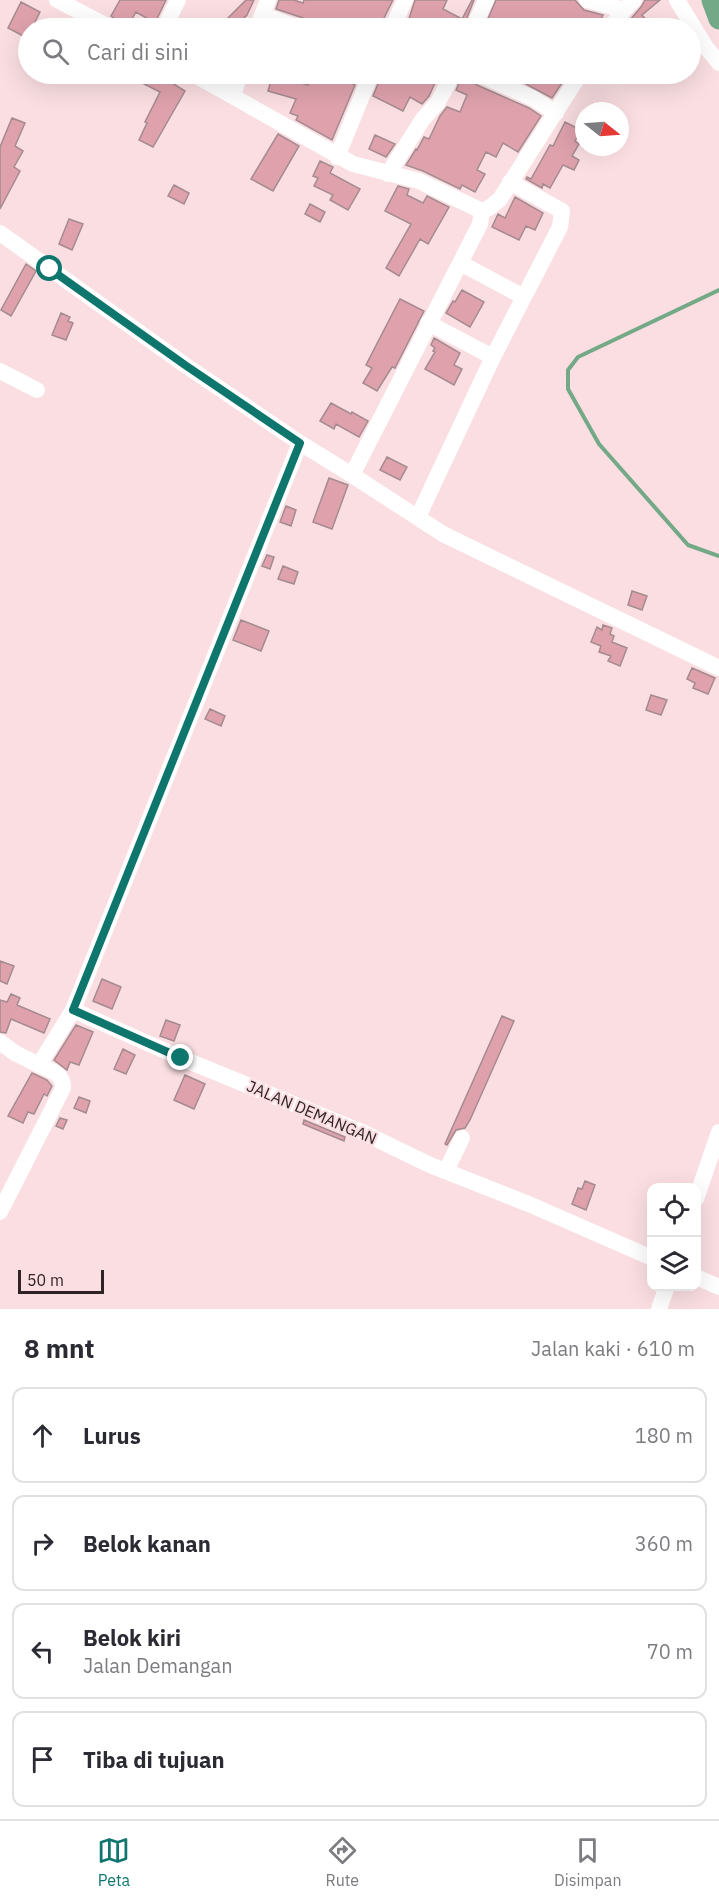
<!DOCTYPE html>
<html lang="id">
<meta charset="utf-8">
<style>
:root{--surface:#fff;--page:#f7f7f7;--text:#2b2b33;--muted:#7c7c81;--line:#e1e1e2;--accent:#0f766e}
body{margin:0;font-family:"IBM Plex Sans",sans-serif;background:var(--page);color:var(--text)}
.controls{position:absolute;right:18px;bottom:18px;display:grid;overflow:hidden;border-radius:12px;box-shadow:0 6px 24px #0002}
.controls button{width:54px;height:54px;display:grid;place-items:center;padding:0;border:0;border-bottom:2px solid var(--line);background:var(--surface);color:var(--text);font:30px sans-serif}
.compass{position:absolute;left:575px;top:102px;width:54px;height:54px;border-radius:50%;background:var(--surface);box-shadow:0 6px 24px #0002;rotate:107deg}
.scale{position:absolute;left:18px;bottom:15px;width:86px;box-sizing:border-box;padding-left:6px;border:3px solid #2e2426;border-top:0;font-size:16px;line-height:21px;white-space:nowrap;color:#2e2426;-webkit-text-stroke:4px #fadee2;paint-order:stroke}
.stop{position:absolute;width:18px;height:18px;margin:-14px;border:4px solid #0f766e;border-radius:50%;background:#fff}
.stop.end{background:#0f766e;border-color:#fff;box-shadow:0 2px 6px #0008}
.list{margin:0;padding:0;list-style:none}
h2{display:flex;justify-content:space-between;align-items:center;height:78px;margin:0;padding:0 24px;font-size:26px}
h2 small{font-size:20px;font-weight:400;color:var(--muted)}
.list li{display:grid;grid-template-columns:39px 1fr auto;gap:18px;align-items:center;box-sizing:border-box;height:96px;margin:0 12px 12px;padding:0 12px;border:2px solid var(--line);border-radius:12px}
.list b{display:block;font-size:22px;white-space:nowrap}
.list p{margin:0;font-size:20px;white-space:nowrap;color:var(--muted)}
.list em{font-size:20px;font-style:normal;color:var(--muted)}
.icon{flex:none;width:33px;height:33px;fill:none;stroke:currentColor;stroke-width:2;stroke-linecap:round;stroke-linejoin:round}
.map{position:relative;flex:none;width:719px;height:1309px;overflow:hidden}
.search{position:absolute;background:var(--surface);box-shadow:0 6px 24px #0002;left:18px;right:18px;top:18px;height:66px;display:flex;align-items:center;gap:15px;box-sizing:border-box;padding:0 21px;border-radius:33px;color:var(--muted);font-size:22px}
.sheet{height:510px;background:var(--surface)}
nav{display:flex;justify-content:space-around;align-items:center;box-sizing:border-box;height:84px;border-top:2px solid var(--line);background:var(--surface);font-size:16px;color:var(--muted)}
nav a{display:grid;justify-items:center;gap:3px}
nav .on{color:var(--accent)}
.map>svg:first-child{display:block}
</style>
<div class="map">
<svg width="719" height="1309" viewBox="0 0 719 1309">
<rect width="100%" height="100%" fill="#fadee2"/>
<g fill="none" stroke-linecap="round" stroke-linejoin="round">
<!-- stream -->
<path stroke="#74a988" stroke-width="4" d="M719 290 578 357 568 370V389L599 444 688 545 719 556"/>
<!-- river -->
<path stroke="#74a988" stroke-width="21" d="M712 0 719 19"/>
</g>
<!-- building -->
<path fill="#dfa2ad" stroke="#a48b8f" stroke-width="1.5" d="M120 0H166L155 23 136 12 127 28 111 16Z
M246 0H254L247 15 234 28H218Z
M279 0H294L303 3 304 0H393L379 28H309L307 22 303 18 276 9Z
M415 0H447L443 9 462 19 472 0H474L463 28H406Z
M496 0H575L584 10 603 15 598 26 590 22 587 28H484Z
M645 0H660L642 15 649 23 644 28H623L641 7Z
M21 2 40 12 32 28H28L27 38 8 28Z
M144 74H158L185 91 153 147 139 140 147 123 145 122 160 92 140 82Z
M273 74 308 85 313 74H354L351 83 355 85 332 140 296 120 298 116 290 113 296 99 268 91Z
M382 74H439L429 96 422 104 410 97 403 111 373 96Z
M463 74H471L472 81 477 85 529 108 541 116 518 152 503 143 496 157 486 152 477 170 485 174 475 192 462 185 460 189 423 171 406 165 416 149 417 150 424 137 429 139 440 116 447 107 460 112 467 95 456 90Z
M523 74H568L552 98 520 81Z
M12 118 25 123 15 146 23 151 14 167 20 171 0 209V147Z
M565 122 581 130 575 141 579 144 572 156 579 160 574 170 563 165 550 188 543 184 542 188 526 179 527 177 531 179 550 145 553 146Z
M278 134 299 146 273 191 251 179Z
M375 135 395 144 386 157 369 149Z
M320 161 333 167 330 173 360 189 348 210 330 200 333 195 314 186 318 178 313 176Z
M174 185 189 193 184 204 168 196Z
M398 186 409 189 407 195 423 203 427 196 449 207 428 244 420 239 399 276 386 268 411 224 385 211Z
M515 197 543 213 535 230 526 226 519 240 492 227 498 214 505 218Z
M310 204 325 212 320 222 305 214Z
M69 219 83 224 72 250 59 244Z
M26 264 36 271 11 316 1 310Z
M462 290 484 302 470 327 446 313 453 301 455 302Z
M400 299 424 311 395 368 392 367 377 391 363 383 372 368 366 365Z
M61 313 70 317 68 321 73 323 66 340 52 335Z
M434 338 460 353 454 365 462 369 454 385 425 369 435 352 433 351 435 348 431 345Z
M331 403 351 414 352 412 368 421 359 437 336 424 334 429 320 421Z
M387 457 407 467 400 480 380 470Z
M329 478 348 485 332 529 313 522Z
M286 506 296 510 291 526 280 522Z
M267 555 274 557 270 569 262 566Z
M283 566 298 572 294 584 278 579Z
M632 591 647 596 642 610 628 605Z
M241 620 269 631 261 651 233 640Z
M603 625 612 628 610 634 614 636 612 642 627 648 620 666 608 661 611 656 599 652 601 646 591 642 597 627 602 630Z
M692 668 715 678 708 694 693 688 695 683 687 679Z
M651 695 667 700 661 715 646 710Z
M210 709 225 716 221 726 205 719Z
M0 961 14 966 7 984 0 981Z
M102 979 121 987 112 1009 93 1001Z
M11 994 20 998 17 1005 50 1019 44 1033 11 1019 6 1033 0 1032V1000L7 1002Z
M502 1016 514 1021 470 1120 465 1128 456 1130 447 1145 445 1144Z
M166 1020 180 1025 174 1041 160 1036Z
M76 1025 93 1032 79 1065 70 1062 67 1070 54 1060Z
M123 1049 135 1055 126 1074 114 1069Z
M32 1073 47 1080 52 1086 47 1096 44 1094 34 1114 28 1112 23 1123 8 1116Z
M185 1075 205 1084 194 1109 174 1100Z
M79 1097 90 1101 86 1113 74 1108Z
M60 1118 67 1120 63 1129 56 1126Z
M304 1120 345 1137 344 1141 303 1124Z
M585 1181 595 1185 586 1210 572 1204 578 1188 582 1189Z"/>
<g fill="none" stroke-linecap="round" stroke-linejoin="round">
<!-- minor -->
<path stroke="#fff" stroke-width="16" d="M57 0 111 28
M587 0 624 10
M677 0 705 46 719 63
M263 15 299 28
M164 28 178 0
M257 28 268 0
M392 28 405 0
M473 28 486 0
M610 28 624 10 634 0
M193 74 353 164 419 181 482 211
M481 75 534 99 556 113
M233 95 240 74
M337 157 371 74
M388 174 423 119 438 102 453 74
M0 233 185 365 300 443 352 475 443 534 719 668
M460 263 524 297
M493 357 560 227 562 211 510 182
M0 371 37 390
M352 475 480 224 482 211 489 208 500 199 580 74
M418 517 493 357 428 323
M73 1010 300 443
M0 1042 15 1053 39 1065 73 1010 181 1058 364 1133 430 1165 531 1205 652 1258
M446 1171 462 1138
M696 1199 719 1132
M0 1212 63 1088C64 1074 50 1070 39 1065
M696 1277 719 1287
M659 1309 667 1286"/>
</g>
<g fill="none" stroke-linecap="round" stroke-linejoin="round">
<!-- route -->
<path stroke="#0f766e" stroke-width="8" d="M50 269 185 365 300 443 73 1010 181 1058"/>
</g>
<g text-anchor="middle" stroke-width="4.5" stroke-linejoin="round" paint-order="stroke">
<!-- street labels -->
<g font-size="16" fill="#2e2426" stroke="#fadee2">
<text transform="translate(312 1112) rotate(23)" y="6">JALAN DEMANGAN</text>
</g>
</g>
</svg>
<div class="controls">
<button><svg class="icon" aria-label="locate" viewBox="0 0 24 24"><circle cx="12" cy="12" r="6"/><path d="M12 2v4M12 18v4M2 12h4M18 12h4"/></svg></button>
<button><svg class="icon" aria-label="layers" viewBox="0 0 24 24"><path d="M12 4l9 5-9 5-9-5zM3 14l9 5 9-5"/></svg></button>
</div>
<svg class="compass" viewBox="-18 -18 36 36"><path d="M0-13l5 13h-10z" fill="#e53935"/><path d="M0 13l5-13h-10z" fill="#7c7c81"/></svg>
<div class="scale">50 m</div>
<div class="stop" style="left:50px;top:269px"></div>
<div class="stop end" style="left:181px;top:1058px"></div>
<div class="search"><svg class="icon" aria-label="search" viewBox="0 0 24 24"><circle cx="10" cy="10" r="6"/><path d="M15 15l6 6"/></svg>Cari di sini</div>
</div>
<section class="sheet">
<h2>8 mnt<small>Jalan kaki · 610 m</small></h2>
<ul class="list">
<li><svg class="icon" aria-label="ahead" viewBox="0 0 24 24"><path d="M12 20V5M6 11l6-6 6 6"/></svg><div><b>Lurus</b></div><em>180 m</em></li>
<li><svg class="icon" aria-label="right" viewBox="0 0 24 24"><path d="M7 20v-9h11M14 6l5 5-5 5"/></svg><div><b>Belok kanan</b></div><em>360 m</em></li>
<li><svg class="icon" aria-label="left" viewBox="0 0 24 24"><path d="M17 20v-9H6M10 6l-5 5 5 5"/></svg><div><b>Belok kiri</b><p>Jalan Demangan</p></div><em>70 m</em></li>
<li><svg class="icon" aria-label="arrive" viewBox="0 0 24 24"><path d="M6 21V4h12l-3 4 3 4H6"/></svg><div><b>Tiba di tujuan</b></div></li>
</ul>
</section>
<nav>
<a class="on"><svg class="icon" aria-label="map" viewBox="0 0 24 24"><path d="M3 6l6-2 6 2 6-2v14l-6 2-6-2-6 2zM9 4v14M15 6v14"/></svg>Peta</a>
<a><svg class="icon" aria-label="directions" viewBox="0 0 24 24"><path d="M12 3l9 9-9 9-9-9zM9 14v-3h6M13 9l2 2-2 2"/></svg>Rute</a>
<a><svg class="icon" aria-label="saved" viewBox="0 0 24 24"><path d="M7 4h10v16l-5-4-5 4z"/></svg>Disimpan</a>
</nav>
